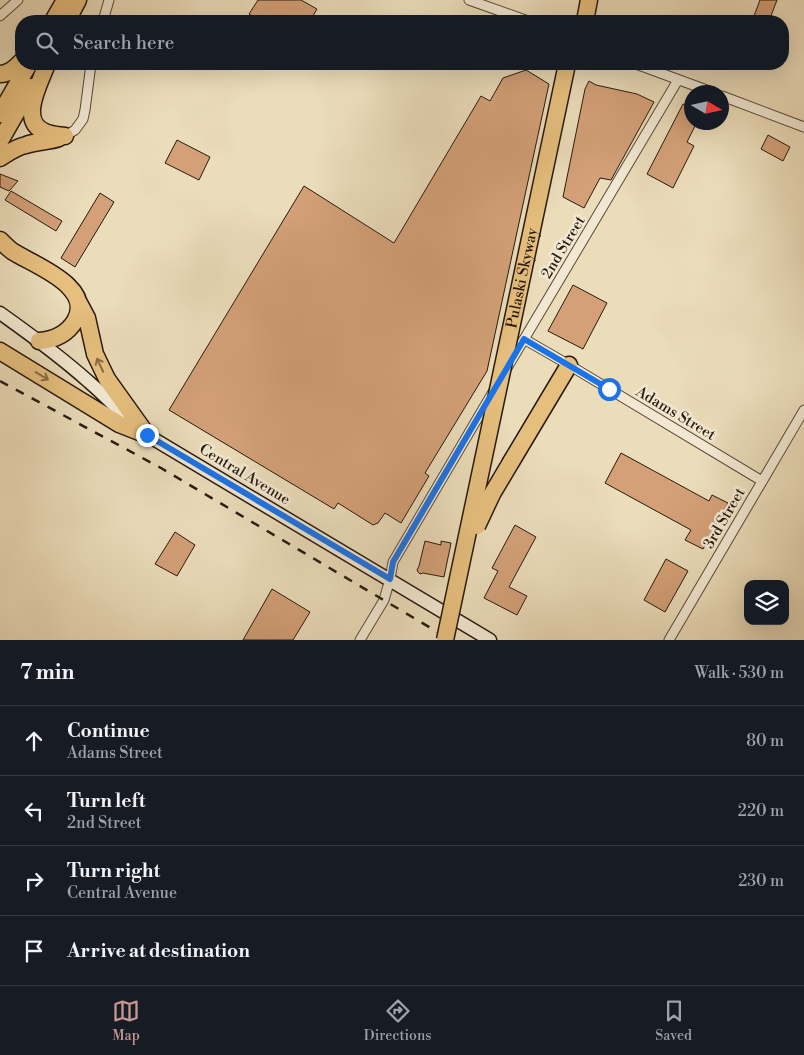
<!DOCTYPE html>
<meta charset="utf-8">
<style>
:root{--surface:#171b24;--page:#20242c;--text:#f1f3f6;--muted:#9ea1a6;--line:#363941;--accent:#c59692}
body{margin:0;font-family:"Libre Bodoni",serif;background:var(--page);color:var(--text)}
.controls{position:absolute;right:15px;bottom:15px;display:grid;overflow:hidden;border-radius:10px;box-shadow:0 5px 20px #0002}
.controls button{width:45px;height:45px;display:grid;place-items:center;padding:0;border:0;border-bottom:1px solid var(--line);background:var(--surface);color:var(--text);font:25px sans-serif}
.compass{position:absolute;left:684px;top:85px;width:45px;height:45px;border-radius:50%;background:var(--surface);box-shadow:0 5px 20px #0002;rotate:99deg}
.stop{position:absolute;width:15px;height:15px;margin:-11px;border:4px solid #1a73e8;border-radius:50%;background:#fff}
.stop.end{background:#1a73e8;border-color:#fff;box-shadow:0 1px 5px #0008}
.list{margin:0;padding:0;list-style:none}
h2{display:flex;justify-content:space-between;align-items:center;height:65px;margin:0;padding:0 20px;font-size:21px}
h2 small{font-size:16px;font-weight:400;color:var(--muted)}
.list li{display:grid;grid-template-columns:32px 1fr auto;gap:15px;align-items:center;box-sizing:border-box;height:70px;padding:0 20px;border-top:1px solid var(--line)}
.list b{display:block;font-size:19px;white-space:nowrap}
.list p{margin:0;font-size:16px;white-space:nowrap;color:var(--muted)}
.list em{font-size:16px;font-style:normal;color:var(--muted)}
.icon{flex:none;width:28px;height:28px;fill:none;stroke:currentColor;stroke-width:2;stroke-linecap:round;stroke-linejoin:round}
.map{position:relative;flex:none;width:804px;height:640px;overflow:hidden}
.search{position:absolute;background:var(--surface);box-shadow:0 5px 20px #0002;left:15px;right:15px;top:15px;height:55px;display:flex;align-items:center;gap:12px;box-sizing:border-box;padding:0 18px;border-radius:20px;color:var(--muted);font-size:19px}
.sheet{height:345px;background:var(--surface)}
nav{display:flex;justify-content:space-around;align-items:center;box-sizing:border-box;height:70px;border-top:1px solid var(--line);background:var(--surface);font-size:14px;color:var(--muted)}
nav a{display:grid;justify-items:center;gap:2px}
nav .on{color:var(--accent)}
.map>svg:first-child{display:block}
</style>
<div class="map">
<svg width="804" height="640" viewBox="0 0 804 640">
<rect width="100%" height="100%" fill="#ebdcba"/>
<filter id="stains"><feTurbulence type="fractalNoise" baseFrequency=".004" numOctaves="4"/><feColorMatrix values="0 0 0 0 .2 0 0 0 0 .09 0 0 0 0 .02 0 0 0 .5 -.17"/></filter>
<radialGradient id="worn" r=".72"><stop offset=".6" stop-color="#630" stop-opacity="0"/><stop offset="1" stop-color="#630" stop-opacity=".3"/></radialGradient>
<!-- building -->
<path fill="#d3a077" stroke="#271a0e" d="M258 0H301L317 9 310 21H261L249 14Z
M760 0H777L769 21 754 16Z
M526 70 549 84 487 371 425 473 429 476 401 523 385 513 378 523 373 525 338 503 334 509 169 410 304 186 394 243 481 96 490 101 503 78Z
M589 81 596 85 637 94 654 102 611 180 600 178 584 208 563 197 585 89Z
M683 104 692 108V122H697L687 142 694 146 673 188 647 174Z
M768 135 790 147 783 161 761 149Z
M177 140 210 157 199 180 165 163Z
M0 174 18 181 9 191 0 187Z
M11 191 62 221 56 231 5 200Z
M100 193 114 202 75 267 61 258Z
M573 285 607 303 583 349 548 331Z
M621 453 709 501 712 495 728 503 703 549 685 540 691 530 605 483Z
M515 525 536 537 509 587 527 596 517 615 484 598 498 571 492 568Z
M175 532 195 545 177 576 155 564Z
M425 541 441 545V541L451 543 444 577 423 573 420 574 418 572 417 570 419 566Z
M666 559 688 571 665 612 644 600Z
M272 589 310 612 293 640H243Z"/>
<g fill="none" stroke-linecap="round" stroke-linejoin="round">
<defs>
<path id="street" d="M469 0 528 21
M0 16 18 0
M103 21 109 0
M636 64 712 92
M722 96 804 127
M65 136 75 130 83 119 85 110 91 64
M524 339 569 365 762 481
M507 368 678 80
M360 640 384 600 390 579 393 562 493 392
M669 640 804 410"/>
<path id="secondary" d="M0 313C31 335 61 357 89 382 109 399 126 419 147 435L490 640"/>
<path id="highway" d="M53 21 65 0
M67 21 78 0
M585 21 589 0
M47 64C40 83 18 121 45 132 51 135 58 135 65 136
M0 74C9 74 15 68 21 62
M0 114 29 64
M0 141 31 87
M0 158C8 153 16 147 26 145 37 141 48 142 59 138
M0 240C4 244 8 248 12 251 33 265 95 286 75 321 67 334 54 340 39 341
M79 303 87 318 95 354 107 379 147 435
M0 351 119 424 147 435
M511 462 569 365"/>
</defs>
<!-- street casing -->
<use href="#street" stroke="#584a39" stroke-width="11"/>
<!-- secondary casing -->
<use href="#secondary" stroke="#271a0e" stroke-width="15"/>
<!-- highway casing -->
<use href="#highway" stroke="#271a0e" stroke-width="19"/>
<!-- street -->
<use href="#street" stroke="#f2e8d2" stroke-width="9"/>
<!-- secondary -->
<use href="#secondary" stroke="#f2e8d2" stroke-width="12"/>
<!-- highway -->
<use href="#highway" stroke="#e6be7d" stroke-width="16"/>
<!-- rail -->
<path stroke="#271a0e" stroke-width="2.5" stroke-dasharray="9 9" stroke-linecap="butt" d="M0 381 161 468 451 640"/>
<defs>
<g id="highway-bridge">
<path d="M477 526 492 494 511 462"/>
<path id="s1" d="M445 640 567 64"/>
</g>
</defs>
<!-- highway-bridge casing -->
<use href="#highway-bridge" stroke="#271a0e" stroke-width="19" stroke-linecap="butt"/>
<!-- highway-bridge -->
<use href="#highway-bridge" stroke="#e6be7d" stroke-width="16"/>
</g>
<!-- one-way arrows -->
<defs><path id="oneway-shaft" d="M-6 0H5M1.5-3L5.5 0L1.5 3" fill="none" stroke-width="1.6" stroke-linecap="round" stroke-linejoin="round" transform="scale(1.25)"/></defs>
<g stroke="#866c46">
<use href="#oneway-shaft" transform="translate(100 365) rotate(-115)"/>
<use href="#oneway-shaft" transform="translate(42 376) rotate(31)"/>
</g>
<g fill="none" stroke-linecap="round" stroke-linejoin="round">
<!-- route -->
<path stroke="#1a73e8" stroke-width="6" d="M147 435 390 579 393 562 524 339 609 389"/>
</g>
<g text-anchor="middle" stroke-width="5" stroke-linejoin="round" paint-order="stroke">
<!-- street labels -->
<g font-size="15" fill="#271a0e" stroke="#f2e8d2">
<text transform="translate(563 247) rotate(-59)" y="5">2nd Street</text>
<text dy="5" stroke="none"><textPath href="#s1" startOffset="370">Pulaski Skyway</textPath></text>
<text transform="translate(676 413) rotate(31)" y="5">Adams Street</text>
<text transform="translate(245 474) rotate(31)" y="5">Central Avenue</text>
<text transform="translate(724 518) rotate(-60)" y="5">3rd Street</text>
</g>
</g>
<rect width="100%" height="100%" filter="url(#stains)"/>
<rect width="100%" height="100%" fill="url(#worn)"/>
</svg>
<div class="controls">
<button><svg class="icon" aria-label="layers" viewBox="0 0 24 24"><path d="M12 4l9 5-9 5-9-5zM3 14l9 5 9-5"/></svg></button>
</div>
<svg class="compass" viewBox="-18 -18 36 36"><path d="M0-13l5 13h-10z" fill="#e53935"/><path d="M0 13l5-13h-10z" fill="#9ea1a6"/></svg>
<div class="stop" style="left:609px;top:389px"></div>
<div class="stop end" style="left:147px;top:435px"></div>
<div class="search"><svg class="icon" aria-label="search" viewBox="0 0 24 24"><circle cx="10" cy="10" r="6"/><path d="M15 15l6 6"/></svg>Search here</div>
</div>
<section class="sheet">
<h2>7 min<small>Walk · 530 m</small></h2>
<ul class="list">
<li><svg class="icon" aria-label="ahead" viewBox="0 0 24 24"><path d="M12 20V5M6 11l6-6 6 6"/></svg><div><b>Continue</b><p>Adams Street</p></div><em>80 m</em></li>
<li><svg class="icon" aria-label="left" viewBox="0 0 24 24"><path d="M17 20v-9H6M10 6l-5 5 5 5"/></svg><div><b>Turn left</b><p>2nd Street</p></div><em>220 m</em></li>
<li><svg class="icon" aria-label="right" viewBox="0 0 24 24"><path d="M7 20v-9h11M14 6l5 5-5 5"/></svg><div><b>Turn right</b><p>Central Avenue</p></div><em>230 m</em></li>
<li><svg class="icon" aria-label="arrive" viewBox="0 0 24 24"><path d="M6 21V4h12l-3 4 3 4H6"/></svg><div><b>Arrive at destination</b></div></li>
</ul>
</section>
<nav>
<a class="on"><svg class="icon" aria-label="map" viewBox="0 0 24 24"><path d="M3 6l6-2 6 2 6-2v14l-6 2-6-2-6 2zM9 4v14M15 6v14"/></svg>Map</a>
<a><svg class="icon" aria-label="directions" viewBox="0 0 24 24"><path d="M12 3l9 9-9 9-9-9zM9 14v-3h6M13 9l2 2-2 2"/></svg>Directions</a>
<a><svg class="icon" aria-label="saved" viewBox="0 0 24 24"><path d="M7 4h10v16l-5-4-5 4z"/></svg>Saved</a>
</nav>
